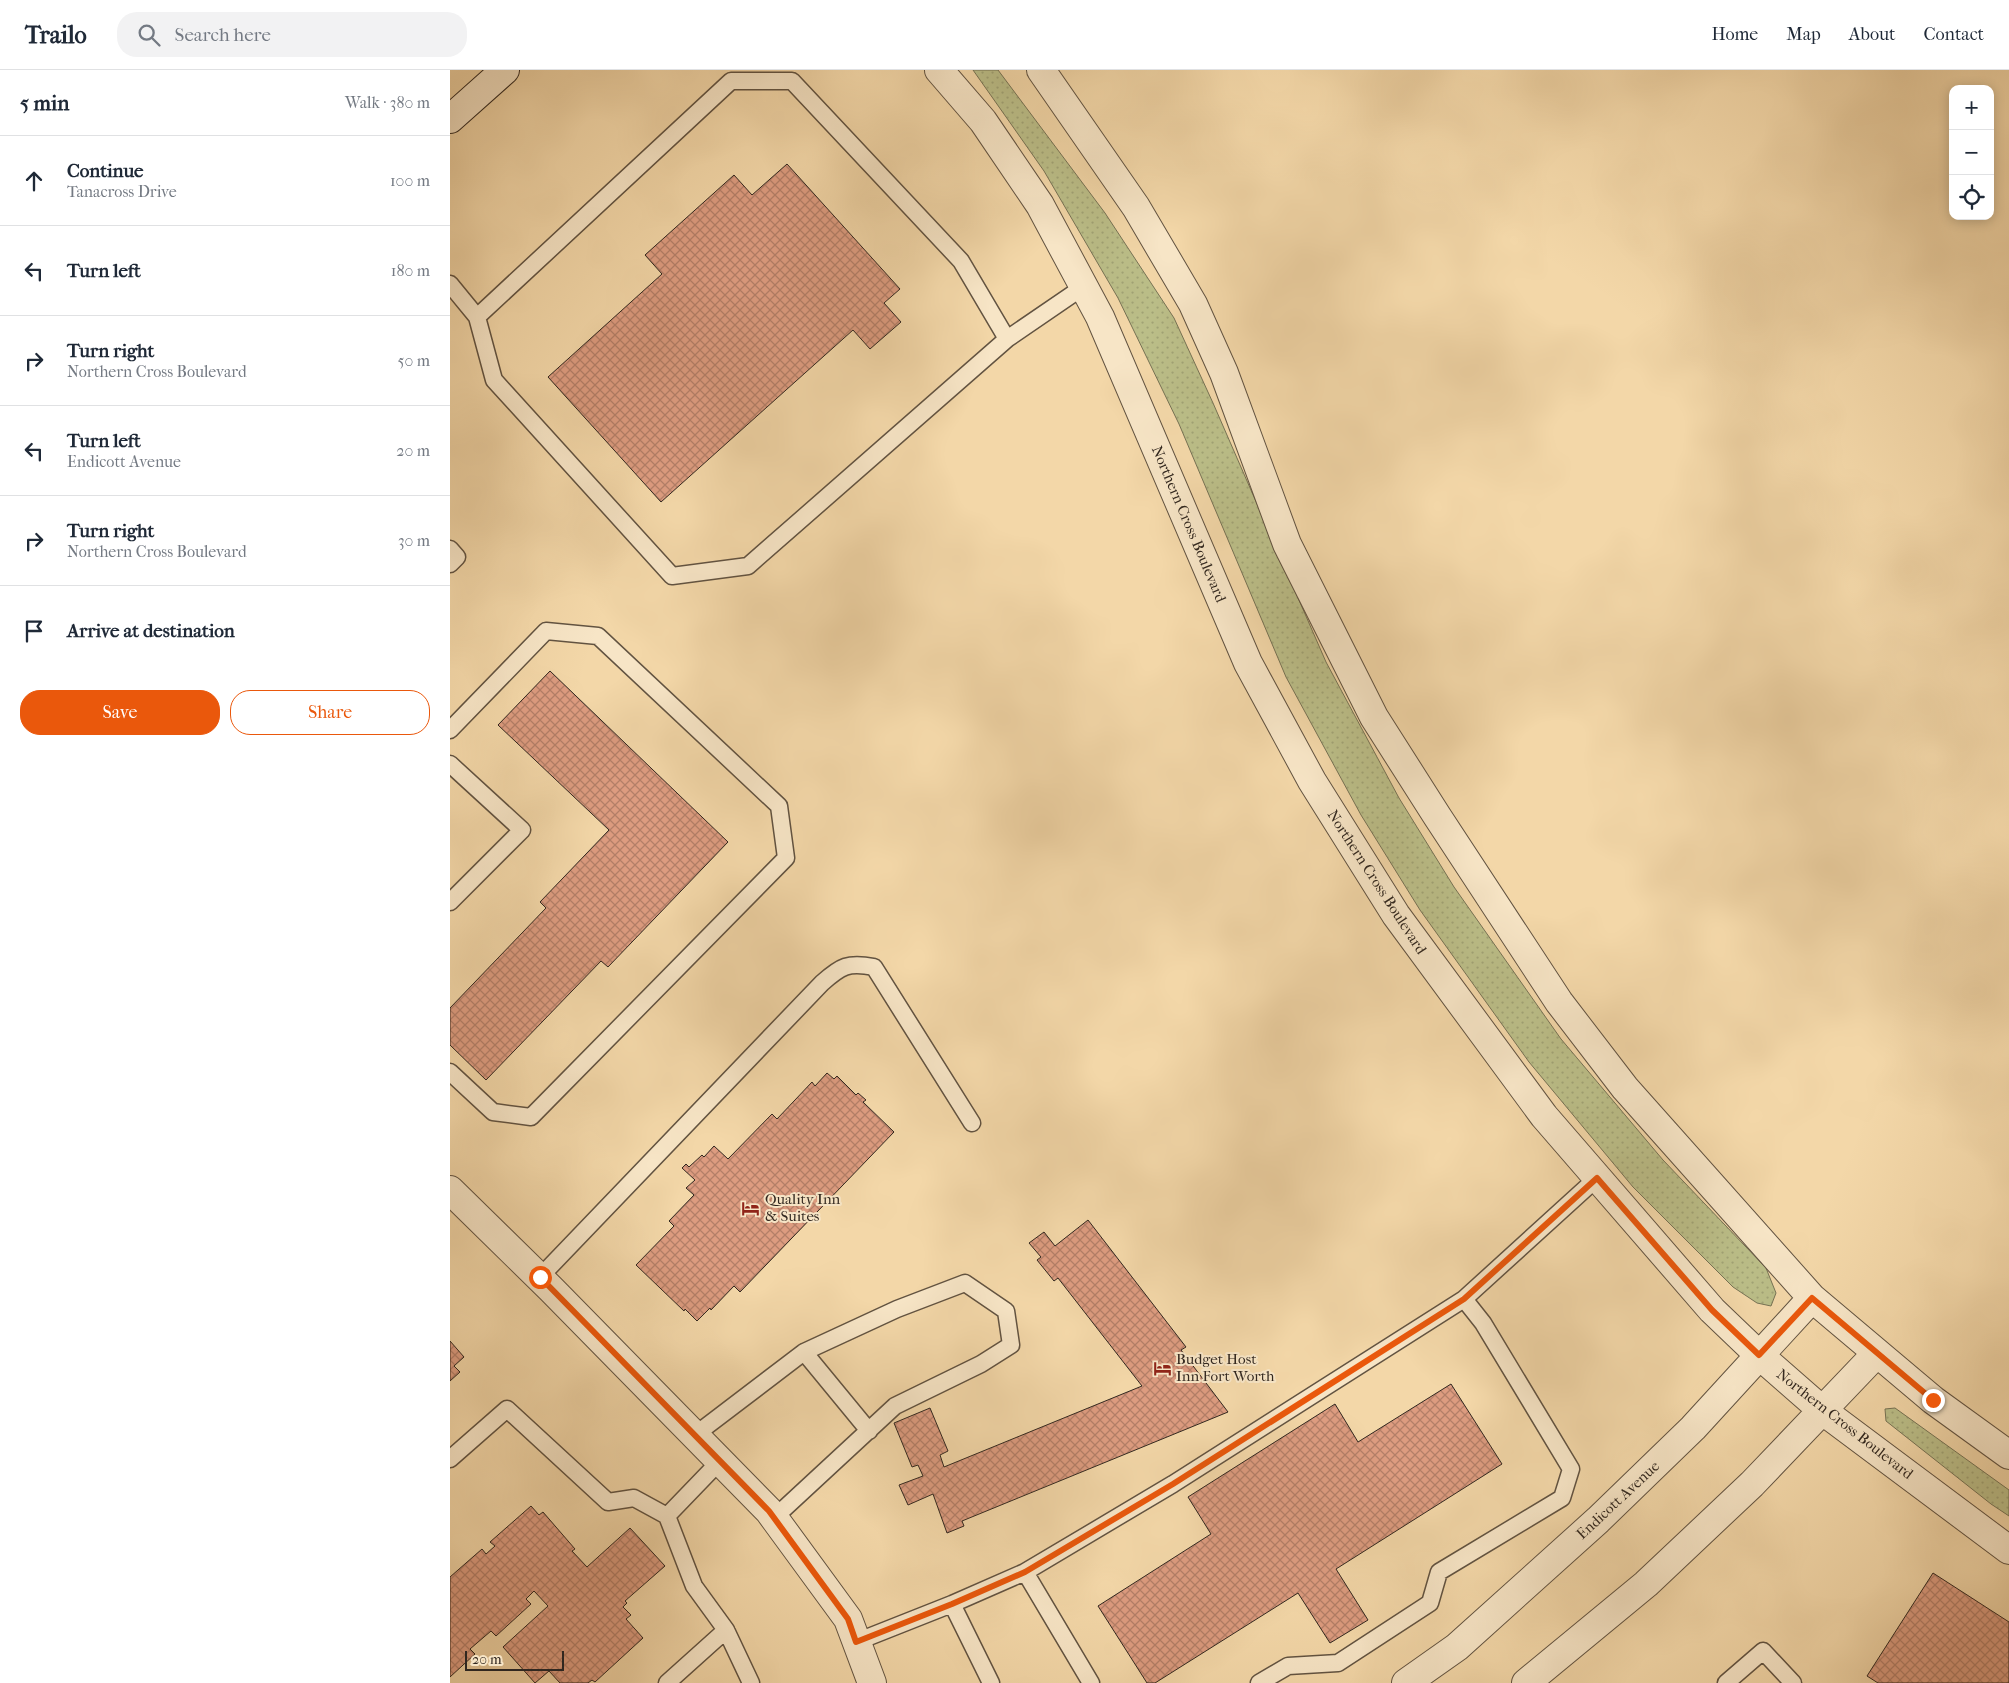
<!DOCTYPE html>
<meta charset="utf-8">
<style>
:root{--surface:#fff;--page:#f2f2f3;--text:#1f2937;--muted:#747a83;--line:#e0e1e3;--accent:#ea580c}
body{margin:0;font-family:"IM FELL French Canon",serif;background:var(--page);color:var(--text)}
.controls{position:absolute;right:15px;top:15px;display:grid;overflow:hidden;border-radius:10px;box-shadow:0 2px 12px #0003}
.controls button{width:45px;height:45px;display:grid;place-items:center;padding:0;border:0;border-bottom:1px solid var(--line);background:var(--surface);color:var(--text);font:25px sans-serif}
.scale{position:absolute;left:15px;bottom:12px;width:99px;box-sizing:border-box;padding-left:5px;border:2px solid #31271f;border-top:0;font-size:14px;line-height:18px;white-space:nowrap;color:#31271f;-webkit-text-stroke:4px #f7e5c6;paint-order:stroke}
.stop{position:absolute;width:15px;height:15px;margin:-11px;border:4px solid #ea580c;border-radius:50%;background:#fff}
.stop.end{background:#ea580c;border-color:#fff;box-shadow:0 1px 5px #0008}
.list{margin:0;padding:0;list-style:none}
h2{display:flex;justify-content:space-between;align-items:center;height:65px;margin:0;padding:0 20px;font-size:21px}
h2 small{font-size:16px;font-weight:400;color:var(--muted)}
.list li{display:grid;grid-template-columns:32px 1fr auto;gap:15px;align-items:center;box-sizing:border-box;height:90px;padding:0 20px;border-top:1px solid var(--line)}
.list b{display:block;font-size:19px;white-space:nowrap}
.list p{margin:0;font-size:16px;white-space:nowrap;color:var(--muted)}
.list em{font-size:16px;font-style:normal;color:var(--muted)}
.actions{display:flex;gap:10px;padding:15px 20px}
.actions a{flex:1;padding:11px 0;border:1px solid var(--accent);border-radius:20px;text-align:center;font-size:18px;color:var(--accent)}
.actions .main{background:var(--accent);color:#fff}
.icon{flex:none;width:28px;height:28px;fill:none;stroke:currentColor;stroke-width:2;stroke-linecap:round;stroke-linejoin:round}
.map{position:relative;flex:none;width:1559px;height:1613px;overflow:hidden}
header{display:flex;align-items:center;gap:30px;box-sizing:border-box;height:70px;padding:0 25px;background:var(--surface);border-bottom:1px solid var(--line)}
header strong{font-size:24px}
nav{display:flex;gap:28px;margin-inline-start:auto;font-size:18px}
.search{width:350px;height:45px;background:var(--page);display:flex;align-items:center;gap:12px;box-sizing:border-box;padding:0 18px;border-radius:20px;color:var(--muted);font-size:19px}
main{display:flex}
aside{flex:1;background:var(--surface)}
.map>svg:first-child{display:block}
</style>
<header>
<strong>Trailo</strong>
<div class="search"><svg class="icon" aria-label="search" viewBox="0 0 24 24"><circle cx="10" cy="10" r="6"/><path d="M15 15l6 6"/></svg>Search here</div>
<nav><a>Home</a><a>Map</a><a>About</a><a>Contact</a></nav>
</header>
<main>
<aside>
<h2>5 min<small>Walk · 380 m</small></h2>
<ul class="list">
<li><svg class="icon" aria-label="ahead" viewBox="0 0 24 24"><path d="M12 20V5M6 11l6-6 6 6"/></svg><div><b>Continue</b><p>Tanacross Drive</p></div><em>100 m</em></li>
<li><svg class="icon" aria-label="left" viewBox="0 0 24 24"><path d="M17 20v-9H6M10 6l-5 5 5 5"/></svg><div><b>Turn left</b></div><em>180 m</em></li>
<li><svg class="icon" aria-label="right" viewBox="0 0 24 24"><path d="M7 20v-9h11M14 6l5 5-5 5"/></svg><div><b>Turn right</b><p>Northern Cross Boulevard</p></div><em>50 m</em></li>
<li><svg class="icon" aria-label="left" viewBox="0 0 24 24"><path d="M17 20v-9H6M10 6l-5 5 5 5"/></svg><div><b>Turn left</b><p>Endicott Avenue</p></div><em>20 m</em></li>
<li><svg class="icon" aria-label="right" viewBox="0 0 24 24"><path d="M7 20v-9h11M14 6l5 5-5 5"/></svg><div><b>Turn right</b><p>Northern Cross Boulevard</p></div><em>30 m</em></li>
<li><svg class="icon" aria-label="arrive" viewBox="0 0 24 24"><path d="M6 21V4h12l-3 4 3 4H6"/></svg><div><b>Arrive at destination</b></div></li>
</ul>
<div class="actions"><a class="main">Save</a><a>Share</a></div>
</aside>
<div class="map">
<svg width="1559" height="1613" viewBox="0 0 1559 1613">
<defs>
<pattern id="grass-dots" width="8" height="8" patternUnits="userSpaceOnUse" patternTransform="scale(1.25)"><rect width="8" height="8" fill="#bbbe88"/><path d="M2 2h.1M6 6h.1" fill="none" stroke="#a1a375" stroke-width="1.8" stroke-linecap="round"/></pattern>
<pattern id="building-cross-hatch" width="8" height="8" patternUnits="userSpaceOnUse" patternTransform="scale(1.25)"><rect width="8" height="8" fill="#dd9c80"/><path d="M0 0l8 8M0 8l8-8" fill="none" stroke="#b47f68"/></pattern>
</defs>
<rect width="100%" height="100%" fill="#f3d7a8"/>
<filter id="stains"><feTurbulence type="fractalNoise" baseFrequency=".004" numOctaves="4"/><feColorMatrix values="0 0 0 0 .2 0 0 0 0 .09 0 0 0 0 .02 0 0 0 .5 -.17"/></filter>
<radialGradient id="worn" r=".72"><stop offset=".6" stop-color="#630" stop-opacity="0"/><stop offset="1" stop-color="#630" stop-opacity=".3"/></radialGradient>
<!-- grass -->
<path fill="url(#grass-dots)" stroke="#767254" d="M523 0H548L655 143 724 248 763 333 876 592 949 728 1004 817 1111 969 1213 1090 1316 1198 1326 1223 1321 1236 1307 1233 1283 1217 1183 1117 1079 992 970 840 911 745 836 607 729 354 668 228 594 101Z
M1445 1338 1559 1420V1446L1541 1434 1436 1351 1435 1339Z"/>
<!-- building -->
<path fill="url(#building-cross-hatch)" stroke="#31271f" d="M337 94 450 219 434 233 451 252 420 279 403 260 211 432 98 307 212 204 195 185 284 105 302 125Z
M100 601 278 772 158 897 151 891 36 1010 0 975V938L96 838 90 832 159 760 48 655Z
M377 1003 384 1009 387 1006 406 1025 408 1023 416 1030 413 1032 444 1062 290 1222 284 1216 261 1240 260 1238 247 1251 235 1239 234 1241 186 1195 224 1156 219 1151 244 1125 236 1118 245 1110 232 1098 236 1094 239 1097 252 1085 254 1087 264 1076 278 1089 322 1044 327 1049 362 1012 365 1016Z
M638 1150 736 1277 731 1280 778 1342 512 1451 514 1456 497 1463 483 1424 458 1435 449 1415 473 1406 468 1395 462 1397 444 1353 480 1338 498 1381 490 1385 494 1397 692 1316 608 1208 604 1211 587 1190 591 1187 579 1173 594 1162 605 1176Z
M0 1271 14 1287 4 1296 10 1302 0 1311Z
M1001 1314 1052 1394 886 1499 918 1550 880 1573 848 1523 705 1613H697L648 1536 761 1464 738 1427 885 1334 908 1372Z
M81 1436 89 1445 93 1442 125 1479 122 1481 137 1497 180 1458 215 1496 175 1531 177 1533 173 1537 181 1545 176 1549 193 1568 145 1612 142 1610 138 1613H110L99 1601 85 1613 53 1577 98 1536 84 1521 76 1529 81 1534 46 1566 41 1561 20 1579 25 1584 0 1607V1507L32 1479 36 1484 45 1476 40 1472Z
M1483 1503 1559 1552V1613H1428L1417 1606Z"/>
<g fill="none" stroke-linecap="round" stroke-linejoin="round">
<defs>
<path id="service" d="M0 214 27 247 44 310 222 506 298 496 557 269 633 217
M27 247 281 11H342L511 191 557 269
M0 479 7 487 0 494
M0 660 96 561 148 566 329 736 336 788 81 1047 43 1042 0 1002
M0 694 72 760 0 832
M90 1207 372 913C391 896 398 892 424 897L522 1053
M1014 1229 1147 1108
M354 1282 419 1361
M245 1365 354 1282 447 1239 515 1213 556 1241 561 1275 531 1294 445 1336 324 1448
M0 1389 57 1339 158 1432 184 1428 217 1446 244 1516 276 1560 301 1613
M217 1446 270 1391
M575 1502 641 1613
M502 1534 541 1613
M406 1572 502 1534 575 1502 723 1414 1014 1229 1033 1253 1121 1399 1112 1428 989 1502 980 1533 888 1593 838 1596 809 1613
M217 1613 276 1560
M1276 1613 1313 1581 1343 1613"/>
<path id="tertiary" d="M489 0 533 51 590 135 650 247 798 593 862 711 946 845 1094 1046 1262 1240 1309 1285 1373 1341 1559 1480
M591 0 686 137 743 234 774 303 837 474 924 647 987 746 1109 932 1175 1018 1362 1228 1483 1330 1559 1385
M0 1120 101 1219 319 1441 398 1549 422 1613
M956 1613 1007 1577 1148 1450 1243 1358 1362 1228
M1076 1613 1196 1514 1302 1414 1427 1283"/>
<path id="secondary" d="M0 49 55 0"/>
</defs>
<!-- service casing -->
<use href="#service" stroke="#625341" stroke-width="19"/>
<!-- tertiary casing -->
<use href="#tertiary" stroke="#625341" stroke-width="30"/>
<!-- secondary casing -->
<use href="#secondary" stroke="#31271f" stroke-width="30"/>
<!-- service -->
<use href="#service" stroke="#f7e5c6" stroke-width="16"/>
<!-- tertiary -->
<use href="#tertiary" stroke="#f7e5c6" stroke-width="28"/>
<!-- secondary -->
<use href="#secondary" stroke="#f7e5c6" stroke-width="28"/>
</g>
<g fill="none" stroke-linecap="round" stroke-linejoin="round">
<!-- route -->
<path stroke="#ea580c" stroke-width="6" d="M90 1207 319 1441 398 1549 406 1572 502 1534 575 1502 723 1414 1014 1229 1147 1108 1262 1240 1309 1285 1362 1228 1483 1330"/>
</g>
<!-- icons -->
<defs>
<symbol id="hotel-bare" viewBox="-9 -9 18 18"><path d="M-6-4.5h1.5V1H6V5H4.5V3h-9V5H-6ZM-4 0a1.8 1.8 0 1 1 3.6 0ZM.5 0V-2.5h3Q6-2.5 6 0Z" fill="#8f2418" stroke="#f7e5c6" stroke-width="2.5" paint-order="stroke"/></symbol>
</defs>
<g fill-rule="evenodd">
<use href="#hotel-bare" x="288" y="1126" width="25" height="25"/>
<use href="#hotel-bare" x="700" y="1286" width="25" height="25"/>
</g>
<g text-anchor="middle" stroke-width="4" stroke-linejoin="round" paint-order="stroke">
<!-- street labels -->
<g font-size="15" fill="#31271f" stroke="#f7e5c6">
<text transform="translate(739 454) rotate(67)" y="5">Northern Cross Boulevard</text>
<text transform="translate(927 812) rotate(57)" y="5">Northern Cross Boulevard</text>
<text transform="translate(1395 1354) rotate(38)" y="5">Northern Cross Boulevard</text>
<text transform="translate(1168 1430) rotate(-43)" y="5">Endicott Avenue</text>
</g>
<!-- poi labels -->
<g font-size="15" fill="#31271f" stroke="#f7e5c6" text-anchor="start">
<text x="315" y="1134">Quality Inn<tspan x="315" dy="17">&amp; Suites</tspan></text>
<text x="726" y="1294">Budget Host<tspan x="726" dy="17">Inn Fort Worth</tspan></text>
</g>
</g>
<rect width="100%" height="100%" filter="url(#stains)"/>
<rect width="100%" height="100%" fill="url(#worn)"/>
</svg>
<div class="controls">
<button>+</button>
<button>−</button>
<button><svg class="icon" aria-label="locate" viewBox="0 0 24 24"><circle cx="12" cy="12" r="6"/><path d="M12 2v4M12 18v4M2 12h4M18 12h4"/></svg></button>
</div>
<div class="scale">20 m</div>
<div class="stop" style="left:90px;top:1207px"></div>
<div class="stop end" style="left:1483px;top:1330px"></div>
</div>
</main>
